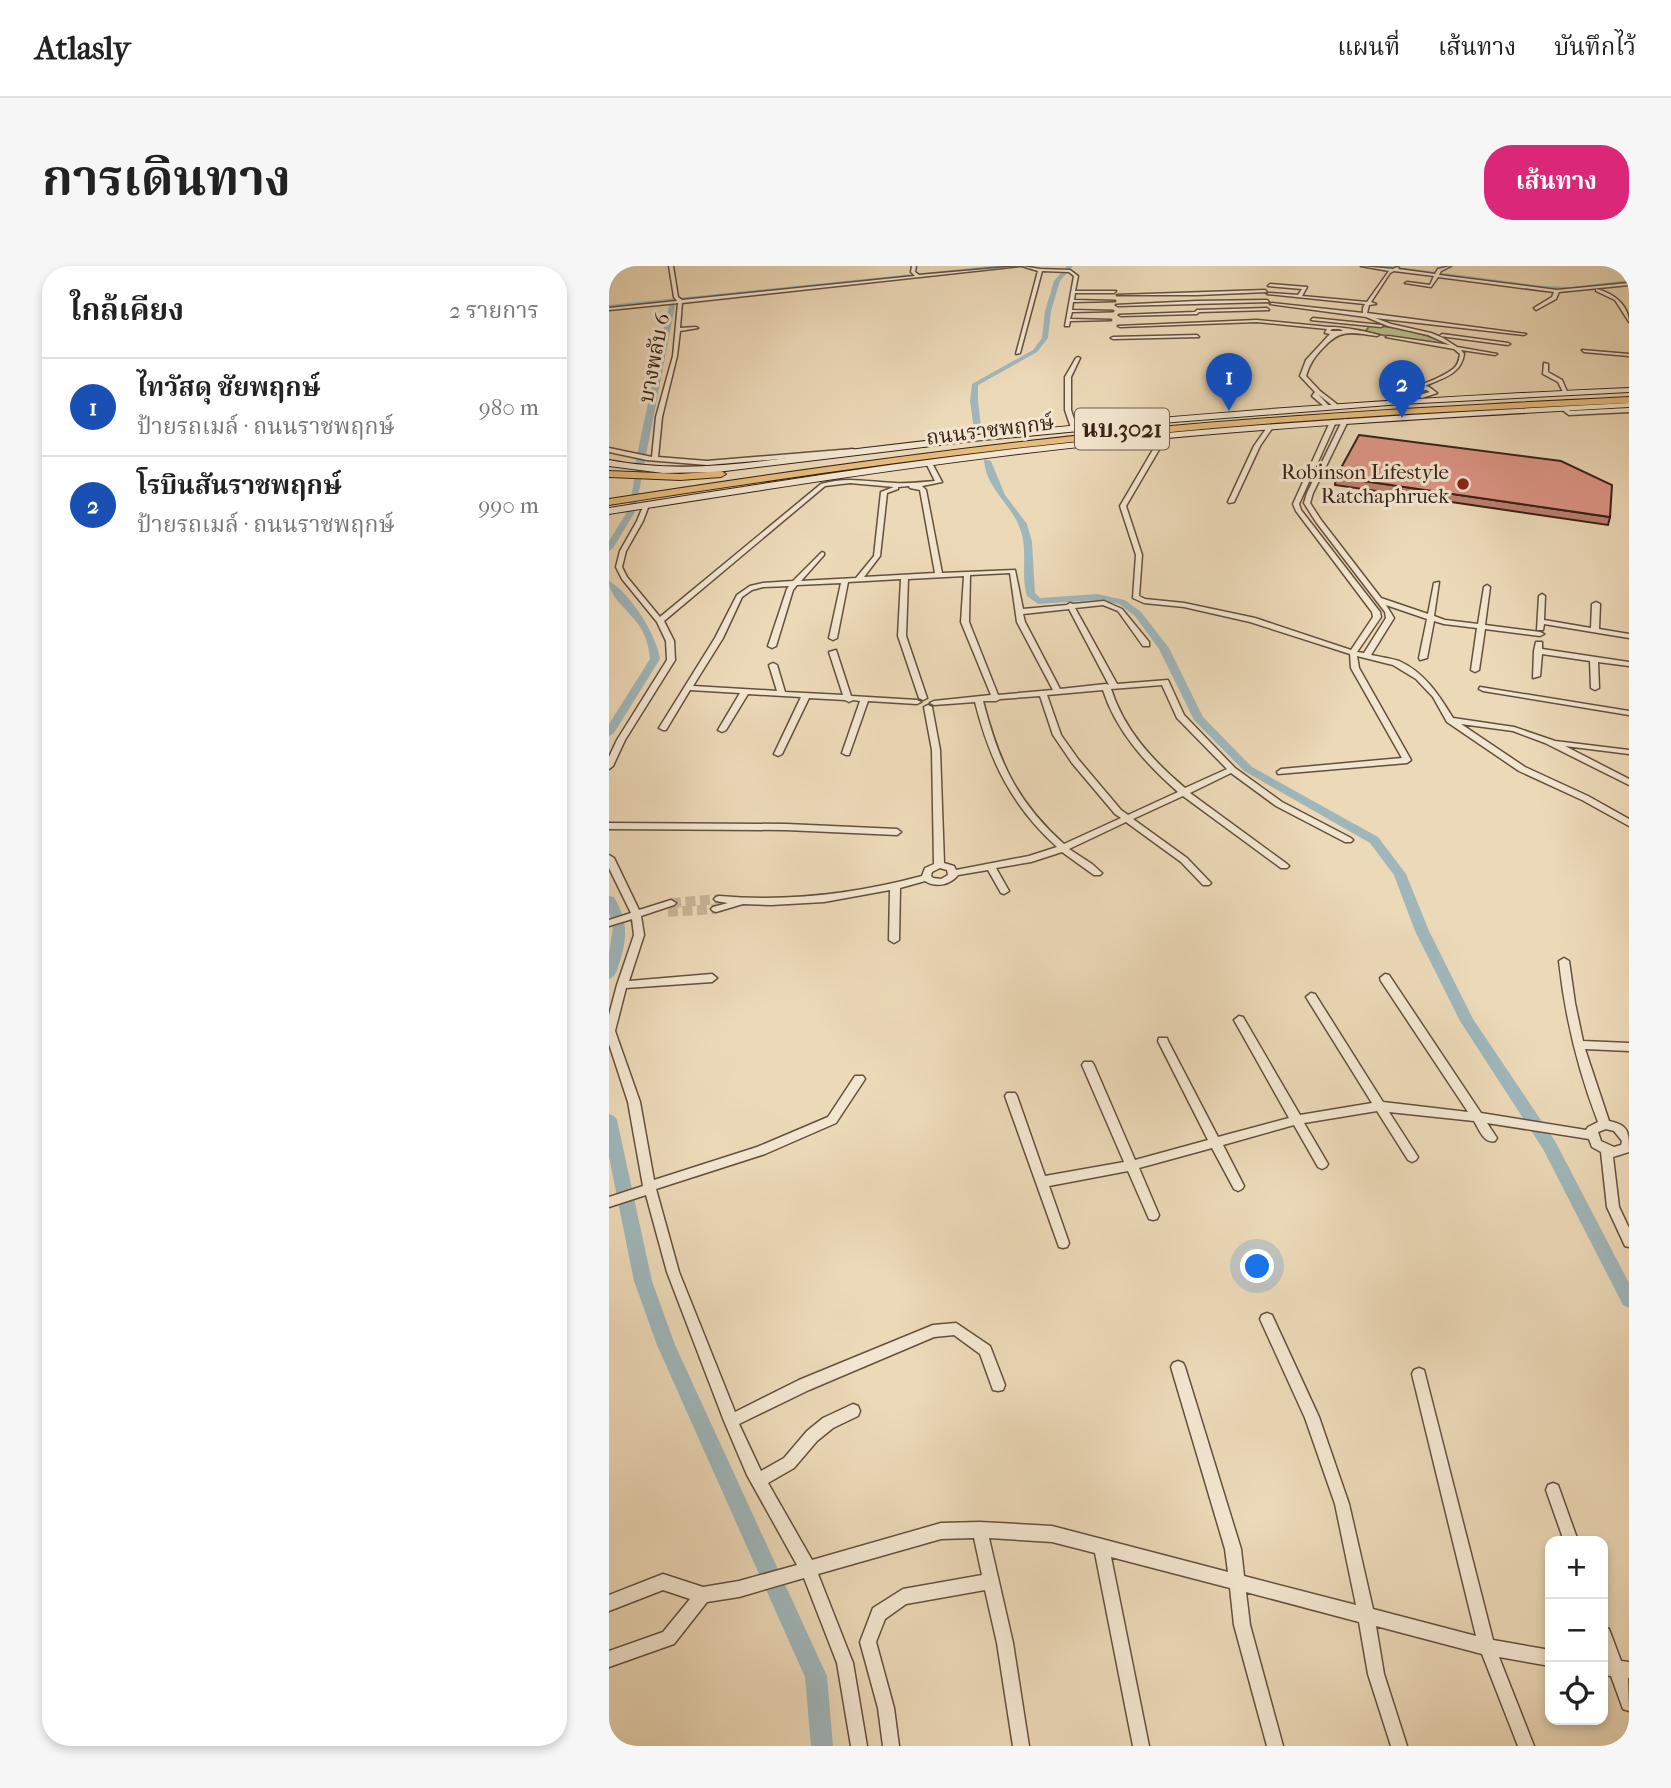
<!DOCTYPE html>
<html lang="th">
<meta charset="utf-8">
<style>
:root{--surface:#fff;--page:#f6f6f6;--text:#222;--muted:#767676;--line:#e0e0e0;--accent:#db2777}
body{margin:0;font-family:"IM FELL French Canon","Noto Serif Thai",serif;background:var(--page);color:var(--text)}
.controls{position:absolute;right:21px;bottom:21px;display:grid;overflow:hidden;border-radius:14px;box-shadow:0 4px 10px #0003}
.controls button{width:63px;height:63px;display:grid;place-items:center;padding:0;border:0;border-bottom:2px solid var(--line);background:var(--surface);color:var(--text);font:35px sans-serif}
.you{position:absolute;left:649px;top:1001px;width:24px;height:24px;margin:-18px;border:5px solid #fff;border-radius:50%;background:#1a73e8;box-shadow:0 0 0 10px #1a73e833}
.badge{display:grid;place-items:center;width:46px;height:46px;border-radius:50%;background:var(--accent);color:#fff;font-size:23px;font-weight:700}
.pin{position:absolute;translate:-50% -58px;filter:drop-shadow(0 2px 4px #0008)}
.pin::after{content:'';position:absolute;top:37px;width:24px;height:21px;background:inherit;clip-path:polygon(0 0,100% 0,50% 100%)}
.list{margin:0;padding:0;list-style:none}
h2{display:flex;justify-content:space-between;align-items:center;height:91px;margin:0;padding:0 28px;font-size:30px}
h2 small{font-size:23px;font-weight:400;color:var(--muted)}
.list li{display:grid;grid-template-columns:46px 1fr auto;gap:21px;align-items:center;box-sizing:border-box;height:98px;padding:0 28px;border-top:2px solid var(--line)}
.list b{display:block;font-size:26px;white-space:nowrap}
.list p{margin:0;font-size:23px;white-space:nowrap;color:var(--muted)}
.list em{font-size:23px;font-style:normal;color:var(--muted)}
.icon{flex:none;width:38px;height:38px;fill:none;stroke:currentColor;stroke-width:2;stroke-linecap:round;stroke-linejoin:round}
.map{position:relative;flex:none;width:1020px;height:1480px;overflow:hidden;border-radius:28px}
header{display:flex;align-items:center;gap:42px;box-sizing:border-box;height:98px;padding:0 35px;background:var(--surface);border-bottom:2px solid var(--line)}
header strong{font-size:33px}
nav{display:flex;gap:38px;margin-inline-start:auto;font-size:24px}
.intro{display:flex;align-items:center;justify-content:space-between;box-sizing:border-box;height:168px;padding:0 42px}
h1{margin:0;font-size:49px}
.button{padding:18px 32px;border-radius:28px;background:var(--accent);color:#fff;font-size:24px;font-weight:700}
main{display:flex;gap:42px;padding:0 42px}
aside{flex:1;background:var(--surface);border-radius:28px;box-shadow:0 4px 10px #0003}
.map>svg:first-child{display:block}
</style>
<header>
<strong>Atlasly</strong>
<nav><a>แผนที่</a><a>เส้นทาง</a><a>บันทึกไว้</a></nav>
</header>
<div class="intro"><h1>การเดินทาง</h1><a class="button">เส้นทาง</a></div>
<main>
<aside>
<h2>ใกล้เคียง<small>2 รายการ</small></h2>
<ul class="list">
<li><span class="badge" style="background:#1a4fb4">1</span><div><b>ไทวัสดุ ชัยพฤกษ์</b><p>ป้ายรถเมล์ · ถนนราชพฤกษ์</p></div><em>980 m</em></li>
<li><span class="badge" style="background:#1a4fb4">2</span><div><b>โรบินสันราชพฤกษ์</b><p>ป้ายรถเมล์ · ถนนราชพฤกษ์</p></div><em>990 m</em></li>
</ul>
</aside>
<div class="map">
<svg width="1020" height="1480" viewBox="0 0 1020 1480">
<rect width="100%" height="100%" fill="#ecd9b7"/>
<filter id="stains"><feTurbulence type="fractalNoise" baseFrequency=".00286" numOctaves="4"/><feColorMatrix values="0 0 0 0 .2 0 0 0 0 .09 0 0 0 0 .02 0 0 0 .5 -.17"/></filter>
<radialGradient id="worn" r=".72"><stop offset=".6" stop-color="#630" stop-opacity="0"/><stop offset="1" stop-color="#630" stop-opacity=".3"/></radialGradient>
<!-- green -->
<path fill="#babf8d" stroke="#797052" stroke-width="2" d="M761 59C793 61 820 68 848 82L756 66Z"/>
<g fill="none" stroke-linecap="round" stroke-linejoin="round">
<!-- canal -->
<path fill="#9fb7bb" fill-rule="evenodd" d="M382 0H401L64 36 66 40 26 246 4 282 0 285V275L18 246 24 222 27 193 60 40 59 37 0 43V39Z
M458 0H464L451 15 442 45 439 72 428 86 369 119V135L373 169 366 171 361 135 363 118 424 84 433 72 436 45 445 15Z
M766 0H781L935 20 962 21 1020 14V18L962 25 935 24Z
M375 193 382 195 396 229 418 258 423 276 426 327 431 332 488 328 516 334 532 346 560 382 594 451 643 501 769 571 797 608 820 665 864 753 946 875 1020 1017V1042L1014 1039 934 883 851 755 806 665 785 609 761 577 635 505 585 454 550 383 526 350 510 338 488 334 429 338 418 330C411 308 420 282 410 260 401 237 376 221 375 193Z
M0 315C21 327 48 369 51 393L5 467 0 470V458L41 393C40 381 37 371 31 361 22 346 0 332 0 315Z
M0 630 5 631C18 653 19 670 11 695 8 703 8 710 0 713V688L4 662 0 646Z
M0 848 5 850 8 854 43 1015 66 1079 218 1410 224 1480H202L196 1411 48 1079 25 1015 0 891Z"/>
<!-- minor-tunnel -->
<path stroke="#c8b497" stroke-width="10" stroke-dasharray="10 4.5" stroke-linecap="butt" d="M62 637 110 633
M59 646 107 643"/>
<defs>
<path id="minor" d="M60 0H64L69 31 73 34 306 10 302 6 303 0H307L306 6 310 9 411 0 73 37 71 62 87 61 89 62 71 65 68 90 53 151 49 191 98 195 244 183 247 185 244 187 98 199 38 194 0 186V182L43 191 47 151 64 90 69 37 0 44V42L68 35 65 31Z
M413 0 431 3 461 4 469 10 466 25H507L505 27H466L465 34 506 35 464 36 463 44 504 45 463 46 461 53 502 54 461 55 460 60H456L465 10 460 6 433 5 411 87 407 88 429 5Z
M752 0 784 3 788 1 790 2 789 3 826 8 829 3 842 0 832 5 830 9 948 24 1020 17V19L950 26 947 33 927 44 925 42 943 31 945 26 829 11 822 21 796 17 798 16 821 19 825 10 785 5 781 7 762 36 767 38 760 39 758 47 917 68 915 69 766 52 782 58 822 67 834 72 848 81 888 88 886 89 852 84 855 88C852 109 833 112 816 120L820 121 828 127 813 132 798 126 802 121C812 120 841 108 847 100 850 96 850 93 851 88L845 83 777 71 779 70 841 79 819 69 779 60 757 51 661 38 663 37 754 47V42L756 38 658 28 660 27 689 29 693 23 659 20 661 18 698 21 693 30 758 36 780 5ZM805 124H817L821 126 813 128 804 125Z
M987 23C1004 27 1019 38 1020 56L1006 34 987 25Z
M656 24 658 26 588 29H508Z
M658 34 660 36 509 40 507 39 588 35Z
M658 42 660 44 590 46 588 48 512 50 510 49 586 46 588 44Z
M704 52 772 59 774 60 772 61 702 54Z
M648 54 720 61C731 60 760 66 770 69L768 70C744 67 732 62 715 81 706 90 701 97 697 110L711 125 729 139 724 140 709 128 720 140 717 142 703 130 706 126 691 110 697 94 721 68 716 67 718 63 648 56 511 61 509 60ZM723 63H731L734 65H721Z
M833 68 899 77 901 78 899 79 831 70Z
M588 69 590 71 504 73 502 72 504 71Z
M973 84 1020 88V90L975 86Z
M469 91 471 92 462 111V144L468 162 465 164 462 162 456 144V111L467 92Z
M935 97 939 98V106L953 114 959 128H955L949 116 934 108Z
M952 141H956L961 145 1020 142V146L960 149 952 143Z
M736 153 739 155 704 227 701 237 712 254 772 332 819 348 825 317 830 316 825 350 836 354 869 358 875 321 878 319 881 321 876 359 931 366 935 368 931 370 876 363 870 404 866 406 862 404 868 362 835 358 825 355 818 392 811 394 810 392 818 353 777 339 785 352 762 389C771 391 781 392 790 395 815 406 830 429 844 452L905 461 946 475 1020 484V488L956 480 1020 513V519L936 477 904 465 852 458 916 501 979 530 1020 553V560L973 534 910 505 838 456 824 431 807 413 784 399 748 390 750 402 802 494 798 497 669 508 668 506 672 503 793 492 742 402 741 388 641 356 575 341 535 337 524 332 527 289 511 240 552 170 555 168 558 170 517 240 533 289 530 330 536 333 575 337 646 352 742 384 764 351 763 346 687 245 684 238 721 156 724 154 727 156 690 238 692 244 771 346 772 351 748 386 755 387 777 352 776 346 707 256 695 237 698 227 733 155Z
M659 160 664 161 651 180 625 236 620 237 619 236 645 180Z
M320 195 323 197 333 216 313 220 317 224 333 307 406 304 414 343 458 339 461 337 464 338 495 335 513 343 540 376V380H534L509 345 494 339 466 342 508 418 559 414 575 449 626 502 673 536 742 572 744 574 742 576H736L667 540 622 507 581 527 678 598 680 600 678 602H672L574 530 524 553 578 592 600 615 602 617 600 619H594L572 596 517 556 460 583 483 598 493 607 491 609H485L453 586 422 596 387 602 400 625 395 628 392 627 379 604 349 609C341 619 327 622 316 615L291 622 290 674 285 677 280 674 281 624 215 636 162 639 134 638 107 646 104 645 102 643 104 641 119 637 107 635 105 633 107 631 110 630C179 636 246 628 313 610L316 602 325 598 323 484 315 441 319 439 323 441 331 484 335 597 345 600 347 604 420 590 448 581C402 539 381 495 366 436L325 439 321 437 325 435 382 429 352 356 355 310 299 313 297 370 318 432 314 434 310 432 289 370 292 313 239 316 228 372 224 374 220 372 232 317 188 319 184 324 167 380 163 382 159 380 178 323 180 320 154 321 143 324 133 331 114 372 84 420 168 425 160 399 164 397 168 399 176 426 234 429 220 386 227 384 242 430 308 434 312 436 308 438 259 435 240 489H237L233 487 251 435 244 434 240 436 236 434 200 432 173 488 169 490 165 488 192 431 139 428 117 464 113 466 109 464 131 427 81 424 57 464H54L50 462 106 372 128 329 141 320 154 317 184 315 213 286 215 287V289L192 315 247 312 265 290 272 226 285 221 241 217 216 220 55 355 65 375 66 394 16 474 4 500 0 503V491L8 474 58 394 57 375 48 356 13 313 7 301 11 285 28 255 35 238 40 239 34 255 17 285 13 301 18 311 51 351 212 218C237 210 260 216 286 217 299 218 313 216 326 215L317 197ZM300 220 301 222 311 224 326 307 255 311 271 290 278 227 289 223V221ZM401 307 408 356 444 424 389 429 360 356 361 309ZM460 343 500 419 497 418 451 423 416 356 414 348ZM553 419 568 452 618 503 576 522C544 495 515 464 502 423ZM494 424C507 465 537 498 569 526L519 549 512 544 469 493 452 469 438 429ZM431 430 444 469 463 497 506 548 512 552 455 578C407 535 390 496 374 435H387L391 433ZM331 602 338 604 339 609 332 613 324 612 322 610 323 606Z
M933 328 936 330 935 354 982 362 983 338 987 336 991 338 990 363 1020 368V372L935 358 934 364H928L930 330Z
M927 376H933V383L1020 396V400L989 396 990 422 986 424 982 422 981 395 933 388 931 410 924 412 925 385Z
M871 421 1020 445V449L874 425 870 423Z
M0 557 177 558 288 563 292 566 288 569 177 564 0 563Z
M0 589 5 592 30 644 62 634 67 637 65 639 32 650 35 669 20 715 103 708 108 712 103 716 17 722 6 765 31 836 45 914 148 881 219 851 246 810H254L256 813 227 857 156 888 47 923 70 1006 126 1146 190 1114 324 1059 347 1057 381 1080 396 1119 394 1124 389 1125 384 1124 371 1088 345 1069 325 1071 200 1124 130 1158 152 1205 175 1192 198 1165 214 1152 244 1138 249 1140 251 1145 249 1150 224 1162 208 1175 185 1202 159 1217 203 1294 332 1257 371 1256 443 1260 619 1306 616 1283 562 1101 564 1097 569 1095 574 1097 576 1101 632 1283 635 1310 747 1339 726 1238 696 1152 651 1053 653 1049 658 1047 663 1049 710 1151 740 1238 764 1343 867 1370 803 1108 805 1104 810 1102 815 1104 884 1374 941 1384V1400L890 1391 925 1480H909L873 1388 767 1360 775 1408 798 1480H782L759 1408 750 1356 637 1326 641 1359 674 1480H658L625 1359 621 1322 502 1291 540 1480H524L486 1287 443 1276 380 1272 404 1377 420 1480H404L388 1377 376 1324 297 1338 276 1353 267 1376 285 1442 290 1480H274L269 1442 251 1376 264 1342 294 1323 373 1309 365 1272 332 1273 209 1308 244 1397 258 1480H242L228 1397 195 1312 130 1331 98 1336 65 1378 0 1401V1385L54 1366 81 1333 54 1324 0 1345V1329L54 1308 94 1321 130 1315 188 1299 138 1209 115 1155 58 1006 37 929 0 941V931L34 920 19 836 0 778V749L8 719 25 669 23 653 0 660V654L22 647 0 602Z
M955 692 960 695 966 737 974 775 1020 777V785L976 783 1000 855C1020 859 1020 866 1020 886L1004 891 1010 941 1020 962V981L1016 980 998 941 992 886 983 881 980 873 878 857 888 872 886 875C875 878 870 863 865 855L780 846 809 891 807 894 803 896 799 894 768 845 695 857 719 898 717 901 713 903 709 901 685 859 614 879 635 920 633 923 629 925 625 923 603 882 530 902 550 949 548 953 544 954 540 953 519 905 440 920 460 977 458 981 454 982 450 981 396 830 398 827H406L408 830 436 910 515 896 473 799 475 796H483L485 799 526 894 599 874 549 775 550 772H558L559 775 609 871 680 852 625 754 630 750 634 751 691 849 763 837 697 731 702 727 706 728 774 836 859 846 772 715 771 712 776 708 780 709 872 847 977 864 979 861 989 856C969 804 956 751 950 695ZM997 863 1005 865 1013 875 1012 879 1005 881 992 875 989 866Z
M944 1217 949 1219 969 1275H955L937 1224 939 1219Z
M994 1361 1000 1363 1012 1395 1020 1396V1412H1019L1020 1445 1014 1443 1002 1410 994 1409Z"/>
<path id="secondary" d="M1020 122V126L792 138 565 156 364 175 108 206 54 207 0 200V194C73 208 142 197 215 187 273 180 330 173 388 167 598 146 809 131 1020 122Z
M1020 137V141C846 151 671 160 498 178 331 195 165 222 0 248V242C165 216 331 189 498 173 671 155 846 146 1020 137Z"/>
<path id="primary" d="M1020 131V137C860 144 700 152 540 168 359 185 179 211 0 239V233C179 205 359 180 540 162 700 147 860 139 1020 131Z
M0 205 71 208 112 205 117 208 112 211 71 214 0 211Z"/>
</defs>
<!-- minor casing -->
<use href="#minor" stroke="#65503e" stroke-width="3"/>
<!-- secondary casing -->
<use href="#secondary" stroke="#382216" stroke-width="2"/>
<!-- primary casing -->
<use href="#primary" stroke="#382216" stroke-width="2"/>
<!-- minor -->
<use href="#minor" fill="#f3e6d0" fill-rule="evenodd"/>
<!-- secondary -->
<use href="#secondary" fill="#f3e6d0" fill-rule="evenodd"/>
<!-- primary -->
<use href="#primary" fill="#e6bc7c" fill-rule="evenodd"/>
</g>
<!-- wall -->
<path fill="#be8072" stroke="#382216" stroke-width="2" d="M727 211 1001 251 999 259 726 219Z"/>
<!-- building -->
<path fill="#dd9585" stroke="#382216" stroke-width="2" d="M750 169 952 195 1003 219 1001 251 727 211Z"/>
<!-- markers -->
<circle fill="#8f2418" stroke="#f3e6d0" stroke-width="2.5" cx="854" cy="218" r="7"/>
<g text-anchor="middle" stroke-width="6" stroke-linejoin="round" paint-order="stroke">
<!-- far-street labels -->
<g font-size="21" fill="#382216" stroke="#f3e6d0">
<text transform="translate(45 92) rotate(-79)" y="7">บางพลับ 6</text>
<text transform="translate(381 164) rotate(-7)" y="7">ถนนราชพฤกษ์</text>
</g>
<!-- far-poi labels -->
<g font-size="21" fill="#382216" stroke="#f3e6d0" text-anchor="end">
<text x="840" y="213">Robinson Lifestyle<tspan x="840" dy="24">Ratchaphruek</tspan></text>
</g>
<!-- shield labels -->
<rect fill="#f3e6d0" stroke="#705d4e" stroke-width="2" x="466" y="142.5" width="94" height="41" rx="5"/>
<g font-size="24" font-weight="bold" fill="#382216">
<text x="513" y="171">นบ.3021</text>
</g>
</g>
<rect width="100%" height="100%" filter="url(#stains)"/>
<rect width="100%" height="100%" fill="url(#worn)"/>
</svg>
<div class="controls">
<button>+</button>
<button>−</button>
<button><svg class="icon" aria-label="locate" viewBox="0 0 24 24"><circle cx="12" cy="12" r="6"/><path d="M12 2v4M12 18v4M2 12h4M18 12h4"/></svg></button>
</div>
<div class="you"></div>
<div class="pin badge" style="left:620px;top:145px;background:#1a4fb4">1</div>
<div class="pin badge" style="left:793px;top:152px;background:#1a4fb4">2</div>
</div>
</main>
